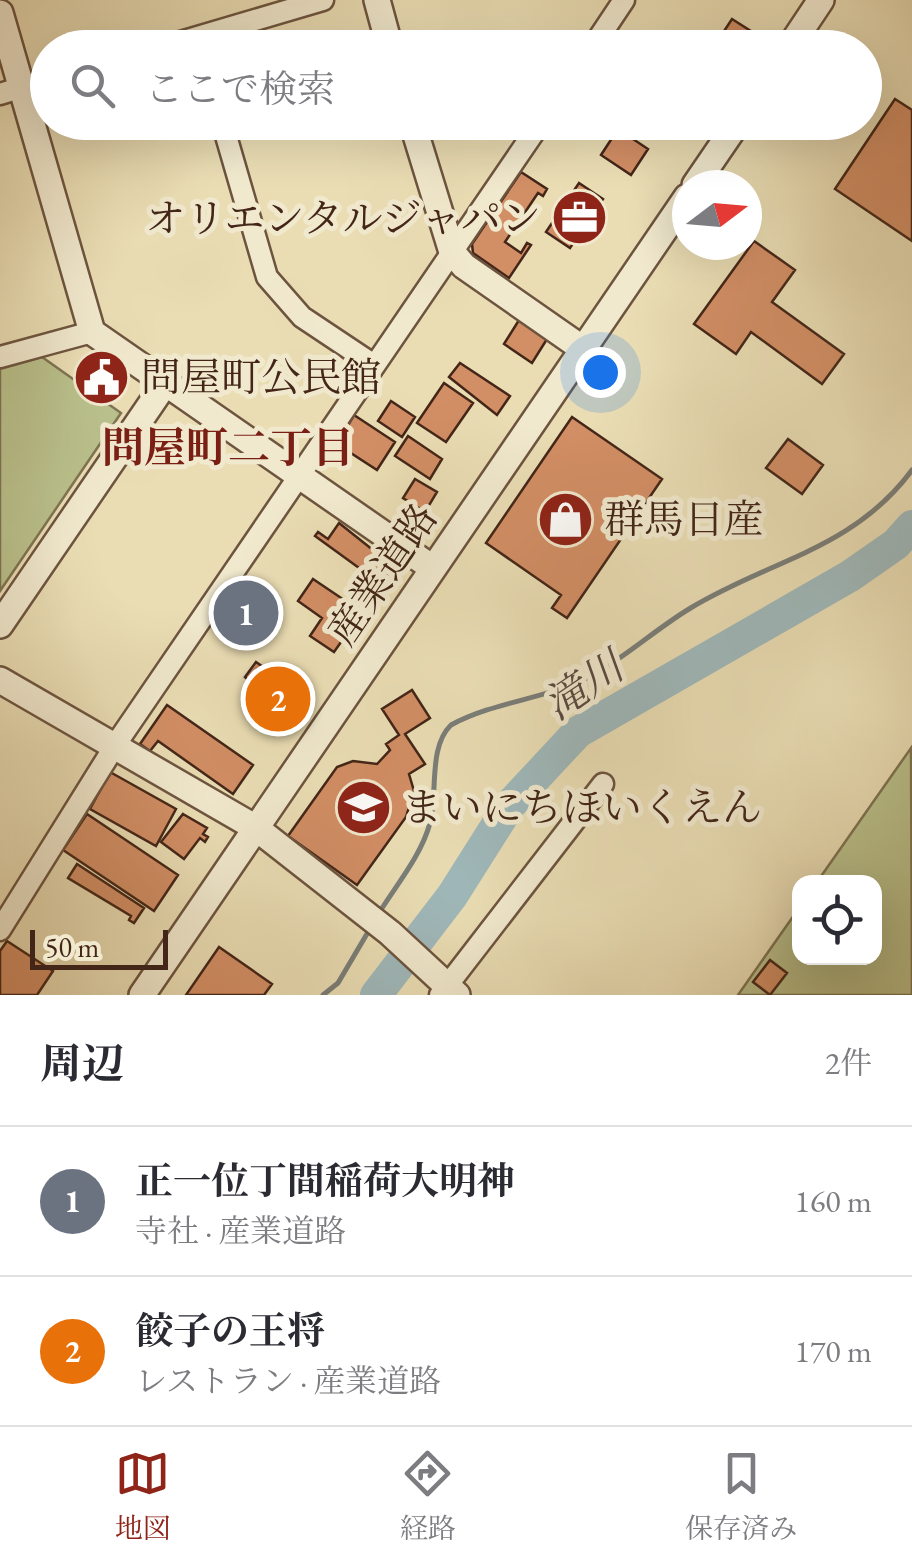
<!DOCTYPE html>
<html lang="ja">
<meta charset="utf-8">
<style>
:root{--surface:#fff;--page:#f7f7f7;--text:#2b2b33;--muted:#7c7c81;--line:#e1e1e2;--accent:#8f2418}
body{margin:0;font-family:"EB Garamond","Noto Serif JP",serif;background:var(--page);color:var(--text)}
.controls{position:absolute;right:30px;bottom:30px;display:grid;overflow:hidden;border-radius:20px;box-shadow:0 10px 40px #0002}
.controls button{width:90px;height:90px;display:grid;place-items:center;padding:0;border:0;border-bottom:2px solid var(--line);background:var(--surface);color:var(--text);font:50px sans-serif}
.compass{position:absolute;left:672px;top:170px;width:90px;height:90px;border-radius:50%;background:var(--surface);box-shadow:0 10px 40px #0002;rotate:74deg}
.scale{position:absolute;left:30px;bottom:25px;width:138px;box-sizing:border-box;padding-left:10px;border:5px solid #432618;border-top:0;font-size:28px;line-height:35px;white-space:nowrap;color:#432618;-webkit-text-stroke:8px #f1e9ce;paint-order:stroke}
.you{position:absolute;left:600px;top:372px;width:35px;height:35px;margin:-25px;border:8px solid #fff;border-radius:50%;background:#1a73e8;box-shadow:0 0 0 15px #1a73e833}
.badge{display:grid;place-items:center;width:65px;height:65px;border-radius:50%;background:var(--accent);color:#fff;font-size:32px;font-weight:700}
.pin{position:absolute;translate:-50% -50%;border:5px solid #fff;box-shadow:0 2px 10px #0006}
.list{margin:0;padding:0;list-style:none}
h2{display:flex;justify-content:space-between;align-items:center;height:130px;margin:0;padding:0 40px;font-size:42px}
h2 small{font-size:32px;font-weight:400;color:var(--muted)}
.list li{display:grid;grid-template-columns:65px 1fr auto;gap:30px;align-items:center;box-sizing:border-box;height:150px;padding:0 40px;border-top:2px solid var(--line)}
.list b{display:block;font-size:38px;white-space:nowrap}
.list p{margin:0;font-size:32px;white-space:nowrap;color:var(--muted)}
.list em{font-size:32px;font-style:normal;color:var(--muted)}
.icon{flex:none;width:55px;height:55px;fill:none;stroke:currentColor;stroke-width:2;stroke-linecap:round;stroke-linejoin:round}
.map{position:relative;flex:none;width:912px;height:995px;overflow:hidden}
.search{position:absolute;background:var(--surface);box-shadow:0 10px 40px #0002;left:30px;right:30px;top:30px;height:110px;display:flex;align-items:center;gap:25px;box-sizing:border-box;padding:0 35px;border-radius:55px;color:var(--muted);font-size:38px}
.sheet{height:430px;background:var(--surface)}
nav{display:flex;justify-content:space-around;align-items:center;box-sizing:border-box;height:140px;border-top:2px solid var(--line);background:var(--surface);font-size:28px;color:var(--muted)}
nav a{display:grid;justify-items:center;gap:5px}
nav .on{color:var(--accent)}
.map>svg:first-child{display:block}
</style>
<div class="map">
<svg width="912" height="995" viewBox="0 0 912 995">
<rect width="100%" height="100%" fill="#eaddb4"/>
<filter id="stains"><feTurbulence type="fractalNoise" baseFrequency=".002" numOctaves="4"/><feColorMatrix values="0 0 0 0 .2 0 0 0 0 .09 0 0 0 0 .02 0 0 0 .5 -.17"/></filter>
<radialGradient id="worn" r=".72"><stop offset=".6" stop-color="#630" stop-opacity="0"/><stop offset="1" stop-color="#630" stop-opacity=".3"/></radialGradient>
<!-- green -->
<path fill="#b9c08b" stroke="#7e7352" stroke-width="2.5" d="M42 357 121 413 0 591V369Z
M911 748 912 995H738L799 908 800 958H874V882H817Z"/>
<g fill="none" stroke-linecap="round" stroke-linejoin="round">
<!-- stream -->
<path stroke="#7a7e79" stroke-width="5" d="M379 913C397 884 421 856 430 823 438 793 428 747 451 725 490 704 534 700 574 684 615 667 651 632 689 609 769 560 853 550 912 470
M323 995 338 983 371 927"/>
<!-- river -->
<path stroke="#9fb8ba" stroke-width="32" d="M376 995 452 896 509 806 578 732 850 576 896 544 912 526"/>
</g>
<!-- building -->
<path fill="#d28e65" stroke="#432618" stroke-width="2.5" d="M732 19 757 35 749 48H713Z
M895 99 912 110V241L835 189Z
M618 129 648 149 631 175 601 155Z
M521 172 547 189 543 196 538 193 505 242 521 253 527 243 531 245 509 278 473 253 472 244Z
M579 183 603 199 570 248 546 232Z
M754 241 795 270 772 302 844 354 822 384 751 332 736 354 694 324Z
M519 320 547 339 532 363 504 344Z
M90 359 124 382 114 396 81 372Z
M460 363 510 396 497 415 449 377Z
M444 383 473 403 446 442 417 423Z
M391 401 415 417 402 437 378 421Z
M354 415 395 442 377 470 337 444Z
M572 417 662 479 567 618 552 608 561 595 486 543Z
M408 436 442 459 430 479 395 456Z
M788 439 823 465 802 494 766 468Z
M415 479 437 492 425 512 403 498Z
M339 523 388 562 385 566 391 570 385 578 381 575 377 581 315 536 318 532 328 539Z
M313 579 362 612 334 652 310 636 322 618 298 601Z
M256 662 299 692 293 700 299 705 288 721 282 717 279 721 244 696 253 684 245 677Z
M412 690 430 718 405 734 425 764 409 774 414 791 406 817 357 885 288 836 337 767 353 761 377 764 390 750 386 744 399 735 382 709Z
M167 705 253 765 233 794 158 741 150 751 140 744Z
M110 772 176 809 156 846 90 809Z
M87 814 178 875 154 911 63 850Z
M183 814 207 828 203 834 208 837 205 842 200 838 184 859 161 842Z
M77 864 144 908 134 923 129 920 131 916 68 878Z
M7 941 53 971 37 995H0V951Z
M219 947 272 984 264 995H186Z
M770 960 787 973 770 995 753 982Z"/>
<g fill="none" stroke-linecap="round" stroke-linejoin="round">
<defs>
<path id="minor" d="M160 48 323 0
M592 48 624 0
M0 94 48 79
M222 122 267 277 302 317 374 365
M0 357 92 332
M0 930 116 744 541 122
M440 995 603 784"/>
<path id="tertiary" d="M377 0 390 48
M0 13 92 332 431 567
M789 48 821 0
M412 122 452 252 464 266 583 349
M695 185 738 122
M0 625 164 385
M0 680 256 828 390 933 457 995
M142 995 687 197"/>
</defs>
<!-- minor casing -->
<use href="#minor" stroke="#6d543f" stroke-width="25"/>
<!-- tertiary casing -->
<use href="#tertiary" stroke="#6d543f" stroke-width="30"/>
<!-- minor -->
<use href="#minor" stroke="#f1e9ce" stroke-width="20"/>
<!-- tertiary -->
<use href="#tertiary" stroke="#f1e9ce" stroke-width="25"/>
</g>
<!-- icons -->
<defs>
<symbol id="office-disc" viewBox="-11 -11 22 22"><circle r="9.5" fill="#8f2418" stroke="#f1e9ce"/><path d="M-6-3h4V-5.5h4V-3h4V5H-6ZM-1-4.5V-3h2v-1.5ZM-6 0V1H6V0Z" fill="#fff"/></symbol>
<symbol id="civic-disc" viewBox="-11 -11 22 22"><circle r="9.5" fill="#8f2418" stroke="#f1e9ce"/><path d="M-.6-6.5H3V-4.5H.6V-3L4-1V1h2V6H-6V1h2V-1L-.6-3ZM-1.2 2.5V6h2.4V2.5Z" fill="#fff"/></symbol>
<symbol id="shop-disc" viewBox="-11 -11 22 22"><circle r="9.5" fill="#8f2418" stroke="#f1e9ce"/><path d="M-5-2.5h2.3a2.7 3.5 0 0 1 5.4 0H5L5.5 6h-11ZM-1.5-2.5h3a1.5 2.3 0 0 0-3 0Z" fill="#fff"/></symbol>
<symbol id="school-disc" viewBox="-11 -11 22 22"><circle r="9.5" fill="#8f2418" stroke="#f1e9ce"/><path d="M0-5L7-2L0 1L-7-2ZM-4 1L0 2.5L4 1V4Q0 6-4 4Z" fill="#fff"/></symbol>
</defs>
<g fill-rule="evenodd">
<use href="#office-disc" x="548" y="186" width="63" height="63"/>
<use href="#civic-disc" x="70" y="346" width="63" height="63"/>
<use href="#shop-disc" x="534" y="488" width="63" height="63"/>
<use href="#school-disc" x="332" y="776" width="63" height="63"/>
</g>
<g text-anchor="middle" stroke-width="10" stroke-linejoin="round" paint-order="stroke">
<!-- poi labels -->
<g font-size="40" fill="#432618" stroke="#f1e9ce" text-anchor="start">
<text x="541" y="232" text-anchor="end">オリエンタルジャパン</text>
<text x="141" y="391">問屋町公民館</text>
<text x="604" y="533">群馬日産</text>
<text x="402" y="821">まいにちほいくえん</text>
</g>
<!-- street labels -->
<g font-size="40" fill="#432618" stroke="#f1e9ce">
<text transform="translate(382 574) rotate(-56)" y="14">産業道路</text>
</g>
<!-- neighbourhood labels -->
<g font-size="42" font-weight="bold" fill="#7a1f14" stroke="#f1e9ce">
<text x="228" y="462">問屋町二丁目</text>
</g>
<!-- water labels -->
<g font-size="42" font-style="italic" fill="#5a4a40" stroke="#f1e9ce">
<text transform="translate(583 685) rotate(-34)" y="15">滝川</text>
</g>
</g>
<rect width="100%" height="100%" filter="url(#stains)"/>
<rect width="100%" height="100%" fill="url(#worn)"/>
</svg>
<div class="controls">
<button><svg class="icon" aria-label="locate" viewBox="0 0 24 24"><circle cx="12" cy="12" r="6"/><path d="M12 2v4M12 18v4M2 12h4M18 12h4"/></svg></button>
</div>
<svg class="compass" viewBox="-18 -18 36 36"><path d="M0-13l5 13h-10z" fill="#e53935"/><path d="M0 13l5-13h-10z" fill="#7c7c81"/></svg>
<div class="scale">50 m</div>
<div class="you"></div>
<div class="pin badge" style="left:246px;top:613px;background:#6b7280">1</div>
<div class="pin badge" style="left:278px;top:699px;background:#e8710a">2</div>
<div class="search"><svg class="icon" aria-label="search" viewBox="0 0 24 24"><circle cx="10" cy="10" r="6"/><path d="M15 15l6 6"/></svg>ここで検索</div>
</div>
<section class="sheet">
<h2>周辺<small>2件</small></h2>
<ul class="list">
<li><span class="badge" style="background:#6b7280">1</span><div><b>正一位丁間稲荷大明神</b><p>寺社 · 産業道路</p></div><em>160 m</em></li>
<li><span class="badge" style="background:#e8710a">2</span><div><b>餃子の王将</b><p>レストラン · 産業道路</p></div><em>170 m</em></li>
</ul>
</section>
<nav>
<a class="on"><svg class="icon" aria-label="map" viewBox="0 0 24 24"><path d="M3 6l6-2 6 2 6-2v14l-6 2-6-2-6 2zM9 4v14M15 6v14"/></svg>地図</a>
<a><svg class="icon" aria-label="directions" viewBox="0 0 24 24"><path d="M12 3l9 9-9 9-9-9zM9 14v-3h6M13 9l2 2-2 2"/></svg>経路</a>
<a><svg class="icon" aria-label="saved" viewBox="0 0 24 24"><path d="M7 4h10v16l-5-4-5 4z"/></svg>保存済み</a>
</nav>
